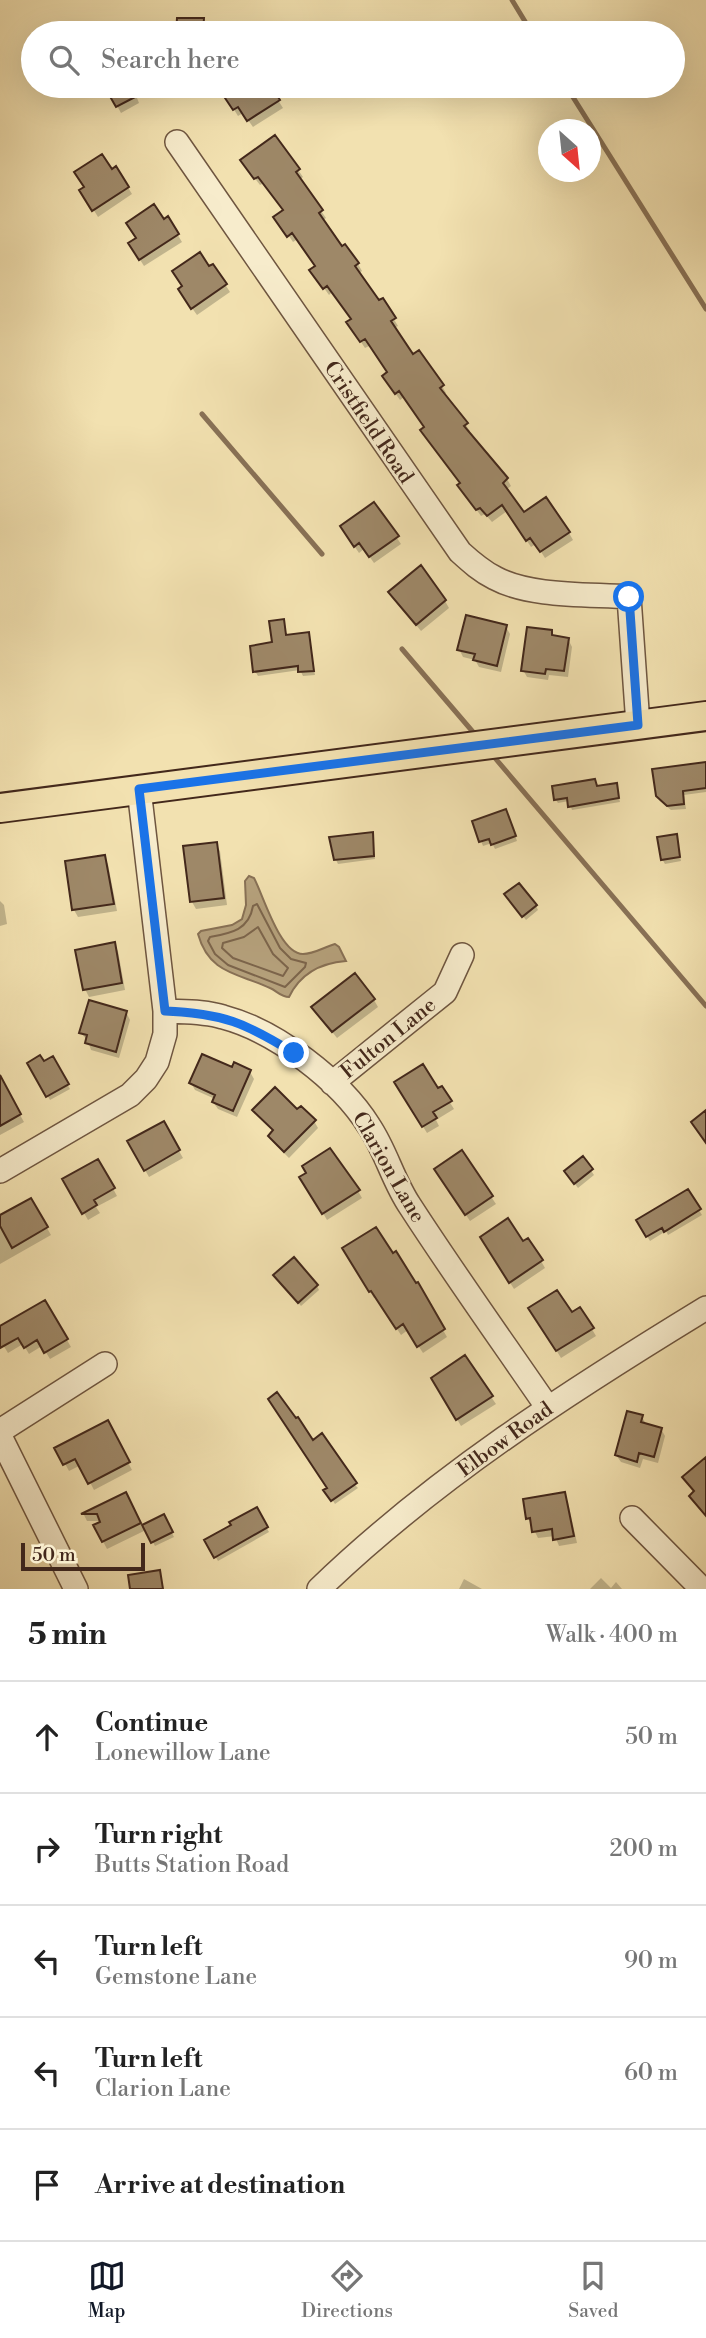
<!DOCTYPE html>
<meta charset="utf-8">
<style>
:root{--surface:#fff;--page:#f6f6f6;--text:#222;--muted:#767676;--line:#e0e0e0;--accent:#111827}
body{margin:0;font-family:"Libre Bodoni",serif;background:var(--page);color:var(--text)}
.compass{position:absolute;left:538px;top:119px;width:63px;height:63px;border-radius:50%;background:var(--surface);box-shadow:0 7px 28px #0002;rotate:153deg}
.scale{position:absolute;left:21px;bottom:18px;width:124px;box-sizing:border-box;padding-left:7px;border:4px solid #43281b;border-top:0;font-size:19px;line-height:24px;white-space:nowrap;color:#43281b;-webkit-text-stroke:5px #f7eccc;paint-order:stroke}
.stop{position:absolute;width:21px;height:21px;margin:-16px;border:5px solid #1a73e8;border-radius:50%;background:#fff}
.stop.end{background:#1a73e8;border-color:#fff;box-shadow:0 2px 7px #0008}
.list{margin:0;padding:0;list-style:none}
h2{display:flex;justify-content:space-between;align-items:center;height:91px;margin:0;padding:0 28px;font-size:30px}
h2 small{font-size:23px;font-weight:400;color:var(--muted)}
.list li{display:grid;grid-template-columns:46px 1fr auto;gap:21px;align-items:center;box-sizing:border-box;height:112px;padding:0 28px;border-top:2px solid var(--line)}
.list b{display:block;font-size:26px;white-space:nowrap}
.list p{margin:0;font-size:23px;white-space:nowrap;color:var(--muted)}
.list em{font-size:23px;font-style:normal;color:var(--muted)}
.icon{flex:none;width:38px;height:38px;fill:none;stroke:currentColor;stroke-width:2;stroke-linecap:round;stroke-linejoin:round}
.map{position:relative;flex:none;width:706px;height:1589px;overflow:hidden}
.search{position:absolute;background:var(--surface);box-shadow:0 7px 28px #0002;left:21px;right:21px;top:21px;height:77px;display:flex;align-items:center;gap:18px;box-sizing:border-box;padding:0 24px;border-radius:38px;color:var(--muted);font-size:26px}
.sheet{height:651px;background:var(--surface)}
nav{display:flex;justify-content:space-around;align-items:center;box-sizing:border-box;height:98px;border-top:2px solid var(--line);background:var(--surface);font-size:19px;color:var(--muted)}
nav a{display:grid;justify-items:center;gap:4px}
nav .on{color:var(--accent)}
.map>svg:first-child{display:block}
</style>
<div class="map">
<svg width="706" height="1589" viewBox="0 0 706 1589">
<rect width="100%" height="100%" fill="#f2e1b0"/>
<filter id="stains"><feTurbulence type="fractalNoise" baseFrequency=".00286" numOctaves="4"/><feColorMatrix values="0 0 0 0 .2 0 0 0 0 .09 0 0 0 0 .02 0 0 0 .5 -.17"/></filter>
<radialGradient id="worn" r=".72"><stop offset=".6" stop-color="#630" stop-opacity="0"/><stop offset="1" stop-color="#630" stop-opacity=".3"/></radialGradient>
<!-- water -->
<path fill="#b6a27d" stroke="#887156" stroke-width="2" d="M249 876 254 878C264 897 280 954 303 954 314 954 324 947 335 944L339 947 346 961C321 963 300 974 289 997 281 997 277 991 270 988 238 973 209 974 198 934L201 931 232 925 242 919 246 905 245 881Z"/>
<!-- shadow -->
<path fill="#0003" d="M178 19 203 20 207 28H217L220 33H178Z
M106 86H150L152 90 137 98 139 103 121 113Z
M227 86H269L283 108 253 127 243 113 238 116 221 89Z
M275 137 303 177 299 180 326 218 322 221 342 248 358 264 362 271 358 274 379 303 382 300 398 326 394 328 413 356 442 386 446 393 444 395 470 431 468 433 507 479 511 486 506 490 524 514 569 533 573 540 545 558 536 544 531 547 507 511 492 522 485 514 481 516 464 492 462 484 404 397 400 400 388 383 389 373 371 345 365 348 353 330V320L332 292 329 295 316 277 317 267 298 239 293 242 280 223 285 211 264 183 260 185 247 168Z
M116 168 132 194 98 217 82 191Z
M168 219 182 242 144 266 130 244Z
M213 266 230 292 197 315 184 297Z
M374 504 401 544 374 563 364 549 359 553 346 534Z
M390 593 445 601 449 608 421 631Z
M283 621 287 637 308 634 315 675 303 676 300 670 258 676 255 671 273 643Z
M506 627 510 634 501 672 479 667 475 660 463 657 459 649Z
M551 632 555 638 568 639 572 647 568 677 549 675 548 680 527 677 523 670Z
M706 764V792L684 795 686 809 671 810 660 801 657 796Z
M595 781 597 787 616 785 620 802 572 810 569 801 558 803 556 800Z
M508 815 517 841 495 849 492 843 483 846 481 841Z
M372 834 375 859 338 864 336 860Z
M676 836 681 861 665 864 662 859Z
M216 844 220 851 227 905 196 909 192 902Z
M104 857 108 864 117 911 78 917 74 910Z
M509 899 536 906 538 910 526 920Z
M0 901 4 905 7 924 0 926Z
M114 944 118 951 125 990 89 997 85 989Z
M374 1000 378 1007 337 1038 318 1014Z
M126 1012 130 1020 119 1058 91 1050 88 1041 81 1033Z
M52 1059 70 1089 50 1100 29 1064H43Z
M233 1069 250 1072 254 1079 237 1117 218 1109 213 1102 215 1099 195 1090 191 1083Z
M2 1083 24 1122 0 1135V1084Z
M396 1083 437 1090 441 1088 454 1109 436 1120 439 1126 427 1133Z
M255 1110 297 1112 314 1121 318 1128 289 1158 274 1143 270 1136 274 1132Z
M163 1123 183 1158 149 1177 129 1142Z
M461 1152 496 1204 470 1221 440 1176Z
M583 1159 594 1175 578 1188 569 1176Z
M98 1161 117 1196 96 1207 100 1213 88 1220 65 1180Z
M302 1177H350L362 1198 327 1220Z
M687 1191 702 1215 668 1235 666 1231 650 1241 638 1221Z
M31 1200 51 1235 0 1264V1217Z
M486 1245 541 1261 545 1268 514 1289Z
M345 1249 415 1286 417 1285 447 1337 423 1353 408 1330 401 1335 376 1297 374 1298Z
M278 1279 317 1286 319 1290 301 1306Z
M45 1302 71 1347 50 1359 42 1346 29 1354 23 1344 8 1353 0 1340V1328Z
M531 1309 571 1315 580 1309 596 1336 561 1358Z
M464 1358 496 1404 461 1426 433 1378Z
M642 1417 646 1424 661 1429 665 1436 658 1463 643 1459 640 1468 621 1462 616 1455Z
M107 1422 132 1470 94 1490 81 1465 69 1471 57 1449Z
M312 1442 358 1488 335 1504 326 1490 329 1488Z
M564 1494 568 1502 577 1543 559 1546 555 1536 538 1538 528 1518Z
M125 1495 142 1527 163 1516 174 1537 155 1546 146 1530 107 1549 95 1526 106 1521H87L84 1515Z
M256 1509 269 1532 218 1561 206 1541Z
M601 1578 611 1588 616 1582 622 1589H590Z
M464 1579 482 1589H459Z"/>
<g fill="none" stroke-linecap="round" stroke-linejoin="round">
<!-- shore -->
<path stroke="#7c654c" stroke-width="2" d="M257 904 280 948 291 959 306 963 305 967 285 987 228 965 215 954 208 941 210 937C231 933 249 930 253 906Z
M258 927 273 954 288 968 283 976 233 958 222 948 223 943 244 937Z"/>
<!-- stream -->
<path stroke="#887156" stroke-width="5" d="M512 0 532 33
M566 86 706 309
M202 414 322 554
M402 649 473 732
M495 758 706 1006"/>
</g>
<!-- building -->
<path fill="#9e8868" stroke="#43281b" stroke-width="2" d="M177 18H204L203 33H176Z
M104 86H131L137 96 116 107Z
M217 86H271L280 100 247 121 238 107 233 110Z
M275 135 300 169 296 172 323 210 319 213 342 246 345 244 359 263 355 266 379 300 383 298 396 318 391 321 413 354 419 350 444 385 440 388 468 423 464 426 508 478 503 483 524 512 546 497 570 532 540 552 530 538 526 541 502 505 487 516 480 508 476 510 457 485 460 483 420 430 424 427 399 391 395 394 382 376 387 372 365 339 360 342 346 322 351 319 327 286 323 289 309 270 315 266 292 233 287 237 273 217 283 210 258 177 254 179 240 160Z
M102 154 112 169 116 166 129 187 92 211 79 190 84 187 74 172Z
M154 204 164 219 168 216 179 234 139 260 128 243 136 238 126 223Z
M200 252 209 266 213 264 227 284 191 309 178 289 182 286 172 271Z
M374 502 399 536 369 557 359 543 354 547 340 526Z
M421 565 446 600 416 625 388 592Z
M466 615 507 625 497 666 473 660 475 654 457 650Z
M284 619 286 635 309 632 314 671 298 672V666L253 672 250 646 272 642 269 621Z
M527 627 552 630V635L569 638 564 671 546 669 545 674 521 671Z
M706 762V788L683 791 684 804 667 806 656 796 652 769Z
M595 779 597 786 617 783 619 798 568 807 567 798 554 800 552 786Z
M506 809 516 836 491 845 489 839 479 842 472 821Z
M373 832 374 856 334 860 329 837Z
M677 834 680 857 661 860 657 837Z
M217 842 224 898 190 902 183 846Z
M105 855 114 904 72 910 65 861Z
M519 883 537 905 522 917 504 894Z
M115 942 122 983 83 990 75 950Z
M355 973 375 999 332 1032 311 1007Z
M89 1000 127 1011 116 1052 85 1043 87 1035 79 1033Z
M202 1054 232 1067 234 1062 251 1070 233 1111 212 1102 215 1095 189 1083Z
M40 1055 44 1061 53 1056 69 1084 46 1097 27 1063Z
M423 1064 438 1088 442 1086 452 1101 433 1112 437 1118 422 1127 394 1082Z
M0 1075 21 1114 0 1126Z
M275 1087 297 1109 301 1106 316 1120 284 1152 268 1136 273 1130 252 1110Z
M706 1110V1143L691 1122Z
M164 1121 180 1150 144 1171 127 1141Z
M330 1148 360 1190 322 1214 299 1177 306 1173 302 1166Z
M462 1150 493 1196 465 1215 434 1169Z
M583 1156 593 1169 574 1184 564 1171Z
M98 1159 115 1188 94 1200 97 1205 82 1214 62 1179Z
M688 1189 701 1209 664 1232 662 1228 646 1237 636 1220Z
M31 1198 48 1227 12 1248 0 1226V1215Z
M508 1218 523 1241 528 1238 543 1260 509 1283 480 1237Z
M376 1227 393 1253 396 1251 416 1283 418 1282 445 1329 417 1347 403 1324 396 1329 371 1291 369 1292 342 1248Z
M294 1257 318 1285 298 1303 273 1275Z
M557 1290 572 1312 580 1307 594 1328 556 1351 528 1308Z
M45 1300 68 1339 44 1353 37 1340 24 1348 18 1338 0 1348V1326Z
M465 1355 493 1396 456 1420 431 1378Z
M277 1392 296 1418 298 1417 313 1440 322 1433 357 1483 331 1501 323 1490 327 1488 268 1399Z
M627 1411 643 1415 641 1422 662 1428 654 1457 639 1453 637 1462 615 1455Z
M108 1420 130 1462 88 1484 75 1459 63 1465 54 1448Z
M706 1457V1516L689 1496 694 1491 682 1477Z
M126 1492 141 1523 102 1542 93 1525 100 1522 97 1514H81Z
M565 1492 574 1536 553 1540 552 1529 532 1532 530 1518 526 1519 523 1499Z
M257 1507 268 1527 214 1558 204 1540 231 1525 229 1522Z
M164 1514 173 1532 151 1543 142 1525Z
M160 1570 163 1589H130L128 1575Z"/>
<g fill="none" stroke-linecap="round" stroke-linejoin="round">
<defs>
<path id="minor" d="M177 142 460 552C471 562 481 571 495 578 530 597 589 594 629 597L638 725
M165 1011C184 1012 204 1011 223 1017 276 1031 340 1080 369 1126 386 1151 393 1181 410 1206 454 1274 502 1341 548 1408
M332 1083 445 992 462 955
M0 1171 130 1095 146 1079 157 1062 165 1034V1011L139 789
M0 1431 105 1364
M0 1436 76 1589
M632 1518 702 1589
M319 1589C434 1478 570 1391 706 1308"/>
<path id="major" d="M0 808 706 716"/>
</defs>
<!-- minor casing -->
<use href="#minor" stroke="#6f5640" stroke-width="26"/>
<!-- major casing -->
<use href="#major" stroke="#43281b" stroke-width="32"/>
<!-- minor -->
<use href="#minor" stroke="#f7eccc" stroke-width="23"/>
<!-- major -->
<use href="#major" stroke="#f2e1b0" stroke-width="28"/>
</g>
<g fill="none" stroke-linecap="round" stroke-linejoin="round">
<!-- route -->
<path stroke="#1a73e8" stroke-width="9" d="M294 1053C246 1023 222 1013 165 1011L139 789 638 725 629 597"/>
</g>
<g text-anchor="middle" stroke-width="5" stroke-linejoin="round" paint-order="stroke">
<!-- street labels -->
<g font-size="21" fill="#43281b" stroke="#f7eccc">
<text transform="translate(369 422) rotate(56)" y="7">Cristfield Road</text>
<text transform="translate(388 1038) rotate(-39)" y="7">Fulton Lane</text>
<text transform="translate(389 1167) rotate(60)" y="7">Clarion Lane</text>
<text transform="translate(505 1439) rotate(-36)" y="7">Elbow Road</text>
</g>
</g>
<rect width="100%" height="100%" filter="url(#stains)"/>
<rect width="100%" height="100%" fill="url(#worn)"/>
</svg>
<svg class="compass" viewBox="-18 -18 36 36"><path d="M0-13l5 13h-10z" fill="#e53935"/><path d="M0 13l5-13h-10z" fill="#767676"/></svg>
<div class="scale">50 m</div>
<div class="stop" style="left:629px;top:597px"></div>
<div class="stop end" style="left:294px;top:1053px"></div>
<div class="search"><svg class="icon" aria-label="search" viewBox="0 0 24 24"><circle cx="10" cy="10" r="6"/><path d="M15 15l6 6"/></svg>Search here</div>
</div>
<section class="sheet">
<h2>5 min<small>Walk · 400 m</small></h2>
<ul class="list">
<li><svg class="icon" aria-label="ahead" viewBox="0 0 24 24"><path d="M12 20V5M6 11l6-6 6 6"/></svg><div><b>Continue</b><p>Lonewillow Lane</p></div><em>50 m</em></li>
<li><svg class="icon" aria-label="right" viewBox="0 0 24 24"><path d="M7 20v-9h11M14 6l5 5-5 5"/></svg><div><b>Turn right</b><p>Butts Station Road</p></div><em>200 m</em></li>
<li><svg class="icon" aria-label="left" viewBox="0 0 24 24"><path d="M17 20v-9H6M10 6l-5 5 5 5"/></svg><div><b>Turn left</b><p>Gemstone Lane</p></div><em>90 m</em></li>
<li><svg class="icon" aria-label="left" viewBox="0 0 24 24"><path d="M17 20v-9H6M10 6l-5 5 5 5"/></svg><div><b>Turn left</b><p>Clarion Lane</p></div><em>60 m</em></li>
<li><svg class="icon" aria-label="arrive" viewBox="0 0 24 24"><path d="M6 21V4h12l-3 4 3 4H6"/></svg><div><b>Arrive at destination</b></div></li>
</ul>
</section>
<nav>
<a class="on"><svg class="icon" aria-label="map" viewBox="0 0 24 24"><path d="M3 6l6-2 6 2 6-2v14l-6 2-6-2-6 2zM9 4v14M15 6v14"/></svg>Map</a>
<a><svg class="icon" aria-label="directions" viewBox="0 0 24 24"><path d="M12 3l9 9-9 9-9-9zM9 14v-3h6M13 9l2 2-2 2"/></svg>Directions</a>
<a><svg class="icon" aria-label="saved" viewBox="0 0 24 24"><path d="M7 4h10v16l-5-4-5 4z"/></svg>Saved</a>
</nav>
